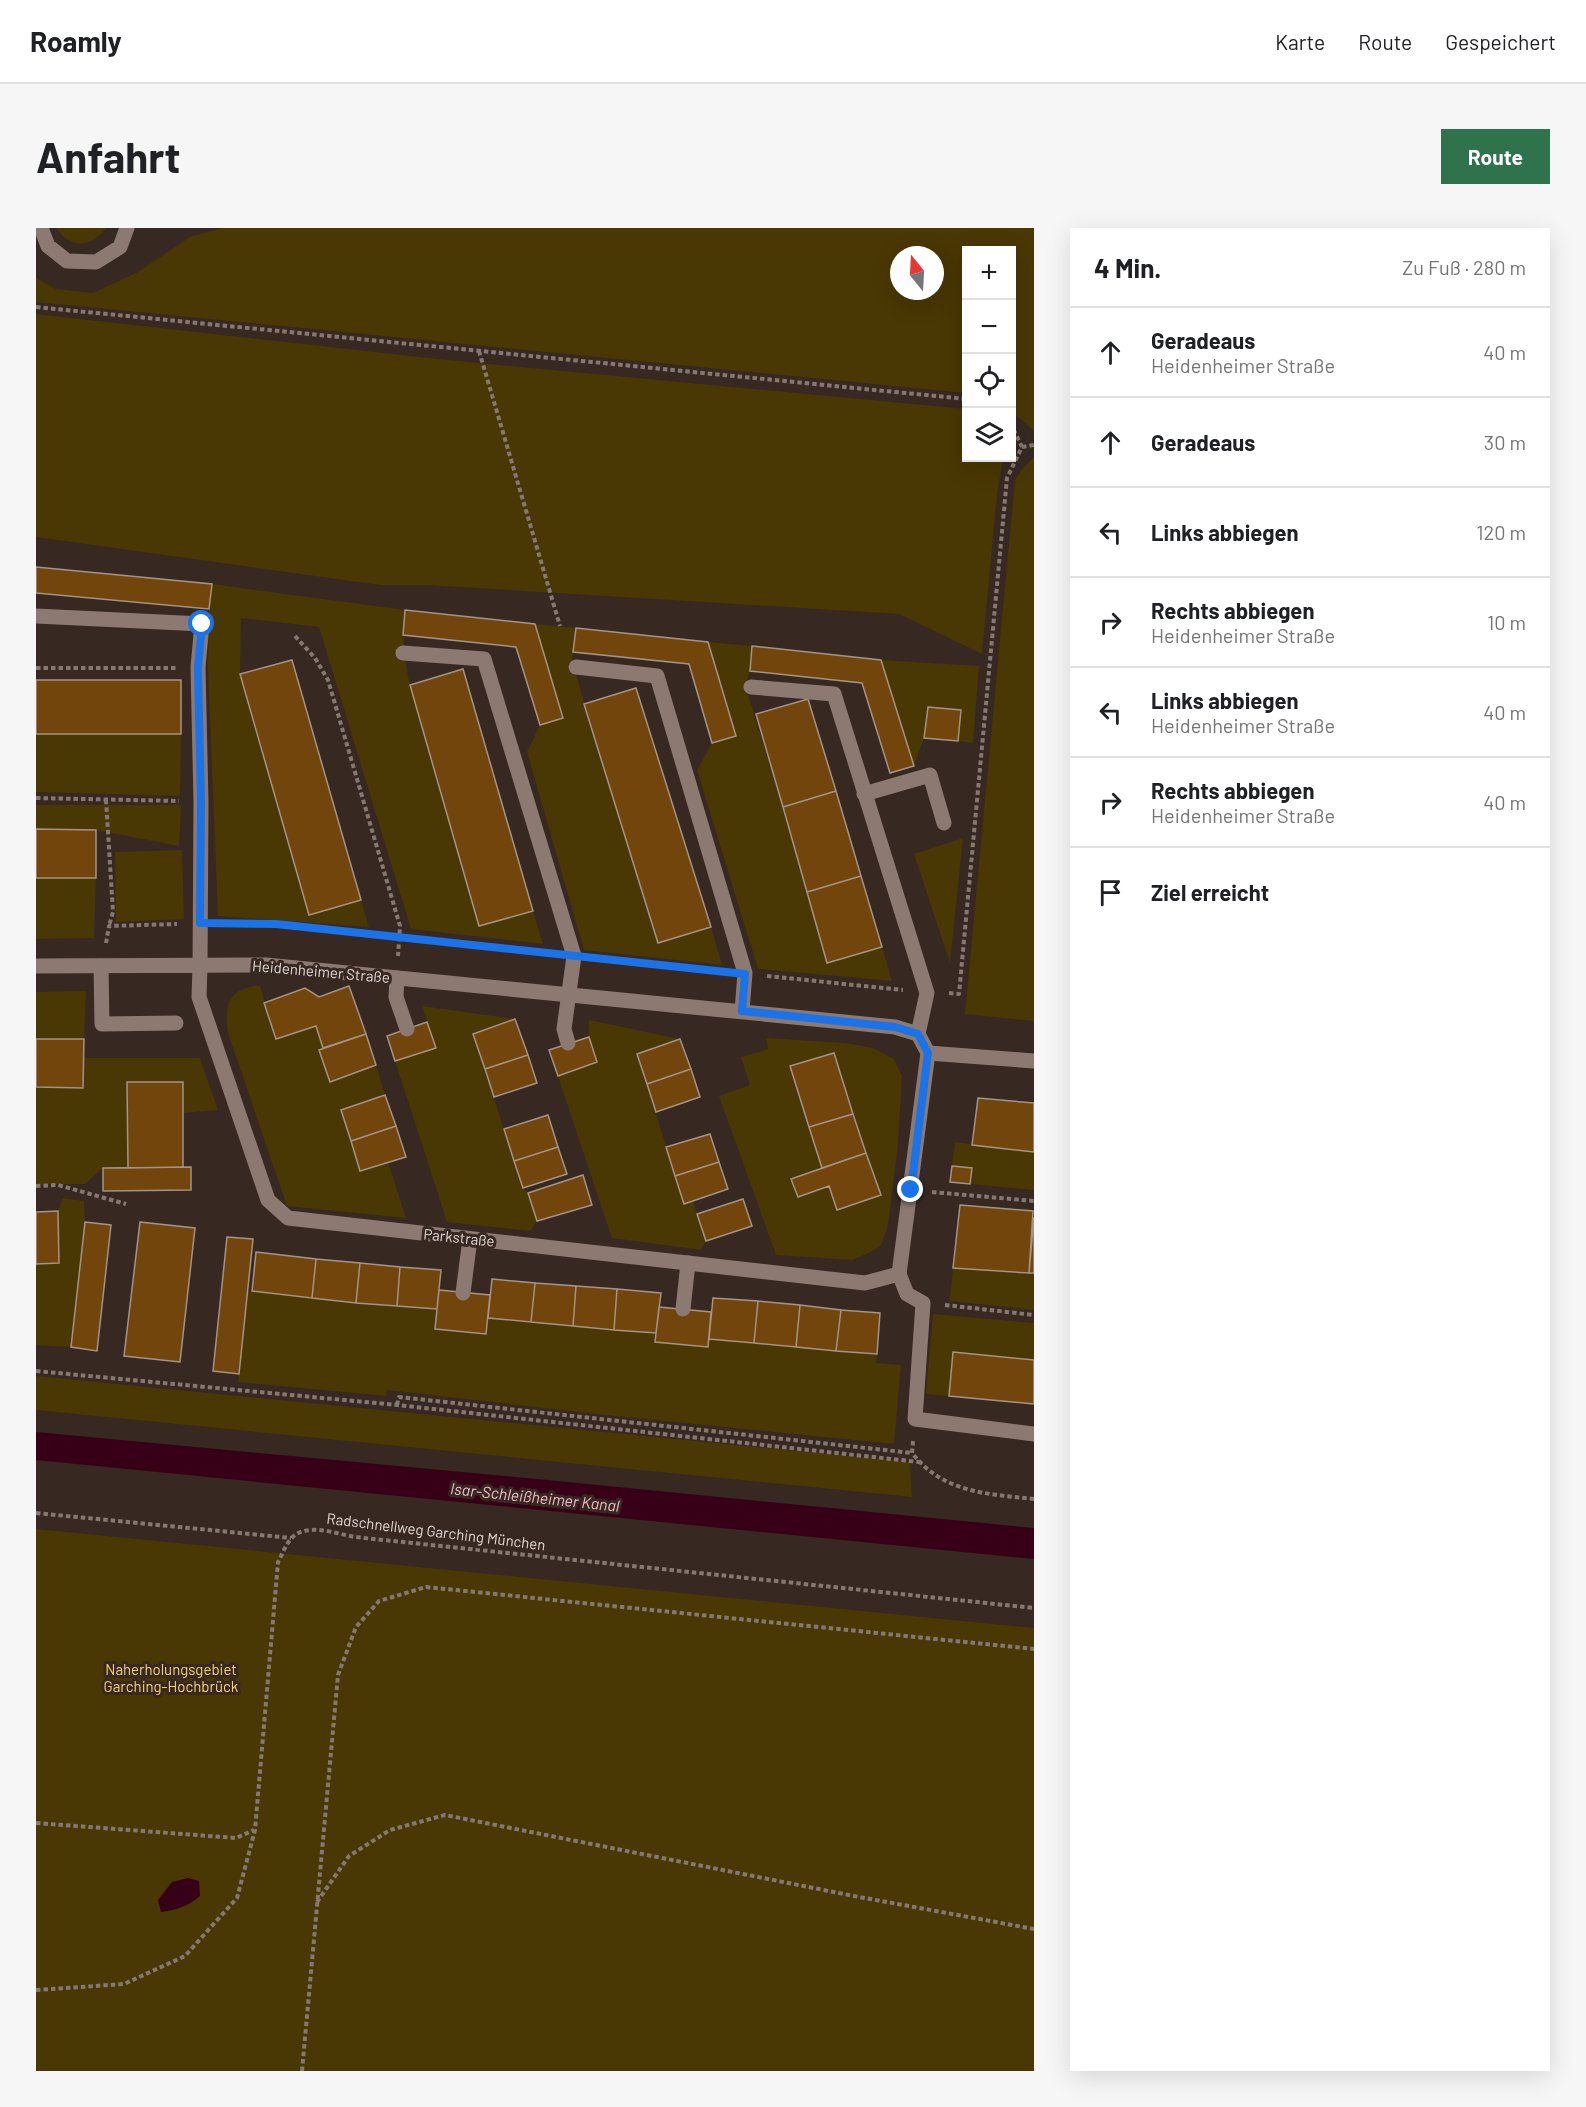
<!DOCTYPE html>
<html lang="de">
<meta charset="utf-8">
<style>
:root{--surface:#fff;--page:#f6f6f6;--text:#202124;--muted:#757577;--line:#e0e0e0;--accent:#2e734c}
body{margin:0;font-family:Barlow,sans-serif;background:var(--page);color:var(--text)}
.controls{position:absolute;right:18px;top:18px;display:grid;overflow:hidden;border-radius:0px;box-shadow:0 6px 24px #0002}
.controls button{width:54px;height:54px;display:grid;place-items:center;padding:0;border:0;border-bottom:2px solid var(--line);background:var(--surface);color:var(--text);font:30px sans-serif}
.compass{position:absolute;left:854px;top:18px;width:54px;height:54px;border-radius:50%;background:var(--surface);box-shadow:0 6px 24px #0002;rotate:342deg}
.stop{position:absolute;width:18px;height:18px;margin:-14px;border:4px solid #1a73e8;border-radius:50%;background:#fff}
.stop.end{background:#1a73e8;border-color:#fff;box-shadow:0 2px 6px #0008}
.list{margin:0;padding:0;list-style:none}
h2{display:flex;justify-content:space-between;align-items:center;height:78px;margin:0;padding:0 24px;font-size:26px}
h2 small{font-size:20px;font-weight:400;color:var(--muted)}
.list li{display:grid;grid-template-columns:39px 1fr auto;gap:18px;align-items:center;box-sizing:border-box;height:90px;padding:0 24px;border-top:2px solid var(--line)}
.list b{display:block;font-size:22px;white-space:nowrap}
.list p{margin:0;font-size:20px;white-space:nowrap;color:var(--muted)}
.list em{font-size:20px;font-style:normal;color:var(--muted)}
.icon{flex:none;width:33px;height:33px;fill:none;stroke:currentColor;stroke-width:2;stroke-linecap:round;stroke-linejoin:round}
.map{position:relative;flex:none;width:998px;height:1843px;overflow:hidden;border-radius:0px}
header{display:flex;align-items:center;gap:36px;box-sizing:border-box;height:84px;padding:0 30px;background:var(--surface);border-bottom:2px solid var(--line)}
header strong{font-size:28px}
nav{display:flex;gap:33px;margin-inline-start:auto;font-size:21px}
.intro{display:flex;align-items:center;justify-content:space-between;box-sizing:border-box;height:144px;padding:0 36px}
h1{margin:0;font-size:42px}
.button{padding:15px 27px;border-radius:0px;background:var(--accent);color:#fff;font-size:21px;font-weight:700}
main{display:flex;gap:36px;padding:0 36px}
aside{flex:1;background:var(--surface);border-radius:0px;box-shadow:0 6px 24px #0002}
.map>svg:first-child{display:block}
</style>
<header>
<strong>Roamly</strong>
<nav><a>Karte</a><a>Route</a><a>Gespeichert</a></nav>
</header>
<div class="intro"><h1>Anfahrt</h1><a class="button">Route</a></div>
<main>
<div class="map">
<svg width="998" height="1843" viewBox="0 0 998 1843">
<rect width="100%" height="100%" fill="#372822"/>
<!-- green -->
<path fill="#493704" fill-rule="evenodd" d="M20 0H70C55 21 34 20 20 0Z
M186 0H998V203L976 184 975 22H930V165L0 74V50L20 61 57 65 102 44 154 9ZM863 27H899V63H863Z
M0 86 401 131 930 181V230H967L961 267 946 426 863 386 391 357H344L0 309Z
M998 229V793L929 786 979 252 986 241Z
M176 356 369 382C366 410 368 429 374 457L443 698 497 683 507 716 375 701 283 399 205 390 204 446 275 686 325 672 333 699 182 688 172 442 173 381Z
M499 396 540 400 536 434 622 715 675 699 686 737 548 722 491 524 504 497 527 489Z
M672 414 716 418 714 443 709 457 747 579 791 734 846 719 856 753 722 741 661 542 676 515 700 508Z
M845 432 943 438 937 515 922 513 925 482 892 479 888 510 878 538Z
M0 506H145L144 568 0 564Z
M0 577H145L143 618 60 602 0 601Z
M927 610 914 735 878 626Z
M146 622 148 691 80 694 79 624Z
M0 650H60L58 710 0 711Z
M217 758H224L240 811 280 798 287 820 283 822 294 854 340 837 349 867 305 883 324 943 352 934 370 990 251 978 192 805C189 780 190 764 217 758Z
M50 763 48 811H0V764Z
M386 778 479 791 437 806 487 959 492 965 501 993 494 1003 411 994 359 833 400 819Z
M553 792 644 811 601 826 648 975 657 973 670 1013 665 1022 576 1010 522 848 561 834 553 809Z
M730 810 810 815 837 820 858 831 866 848 862 916 854 982 851 1001 845 1017 835 1024 817 1032 740 1027 683 868 714 857 705 829 732 821ZM798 825 844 967 801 982 793 958 762 969 756 951 786 940 754 838Z
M47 830H164L182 882 147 885 146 854H92V940H67L49 956H0V859L47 860Z
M919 914 998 924V962L934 956 936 940 916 938Z
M27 970 48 973 49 994 35 1119 0 1117V1036L23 1035 22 983Z
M917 1040 998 1045V1082L914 1073Z
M216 1063 401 1081 399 1102 450 1106 452 1090 620 1105 619 1114 672 1119 673 1111 841 1126 840 1135 865 1137 858 1216 569 1187 351 1162 350 1168 202 1154 212 1064Z
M897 1086 998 1095V1132L918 1124 913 1168 890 1166Z
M0 1148 874 1234 876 1269 0 1182Z
M0 1301 998 1400V1843H0Z"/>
<!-- water -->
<path fill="#370017" d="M0 1204 501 1251 998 1300V1331L0 1232Z
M152 1650 163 1653 164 1668C152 1678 141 1682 125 1684L122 1672 136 1654Z"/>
<!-- building -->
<path fill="#72450c" stroke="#a39487" stroke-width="1.5" d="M0 339 176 356 173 381 0 365Z
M369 382 499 396 527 490 504 497 480 419 367 407Z
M540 400 672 414 700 508 676 515 653 436 537 424Z
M716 418 845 432 878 538 854 545 826 455 714 443Z
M256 432 325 672 273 687 204 446Z
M427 441 497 683 443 698 374 457Z
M0 452H145V506H0Z
M600 460 675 699 622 715 548 476Z
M772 471 800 563 747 579 720 486Z
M892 479 925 482 922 513 888 510Z
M800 563 825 648 771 664 747 579Z
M0 601 60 602V650H0Z
M825 648 846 719 791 735 771 664Z
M313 758 330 806 287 820 280 798 240 811 228 775 269 760 283 769Z
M479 791 492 827 449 841 437 806Z
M391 794 400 820 359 833 351 808Z
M330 806 340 837 294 854 283 822Z
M553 809 561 834 522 848 513 822Z
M0 811H48L47 860 0 859Z
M644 811 655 841 611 856 601 826Z
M798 825 817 886 773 899 754 838Z
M492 827 501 855 458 869 449 841Z
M655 841 664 869 620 884 611 856Z
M91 854H147V939L92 940Z
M349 867 360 898 315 913 305 882Z
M942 870 998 875V924L936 917Z
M817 886 830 925 786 940 773 899Z
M512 887 522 919 478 933 468 901Z
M360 898 370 929 324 943 315 913Z
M674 906 683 934 639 948 630 919Z
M522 919 531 946 487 960 478 933Z
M830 925 845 967 801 982 793 958 762 969 755 951Z
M683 934 692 961 648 976 639 948Z
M916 938 936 940 934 956 914 954Z
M155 939V962L67 963V940Z
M547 947 556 977 501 993 492 965Z
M707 971 716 998 670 1013 661 986Z
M924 977 997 983 993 1045 917 1040Z
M22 983 23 1035 0 1036V984Z
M998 989V1045H993Z
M49 994 75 997 61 1123 35 1119Z
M104 994 159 1000 144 1134 88 1128Z
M191 1009 217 1011 203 1146 177 1143Z
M220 1024 280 1031 276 1070 216 1063Z
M280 1031 324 1035 320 1075 276 1070Z
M324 1035 364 1039 361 1078 320 1075Z
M364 1039 405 1042 401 1081 361 1078Z
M456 1051 499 1055 495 1094 452 1090Z
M499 1055 540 1058 537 1098 495 1094Z
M540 1058 581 1061 578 1102 537 1098Z
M581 1061 625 1065 620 1105 578 1102Z
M403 1062 454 1067 450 1106 399 1101Z
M677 1070 722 1073 718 1115 673 1111Z
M722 1073 764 1077 760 1119 718 1115Z
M764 1077 805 1082 800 1123 760 1119Z
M623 1079 675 1084 672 1119 619 1114Z
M805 1082 844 1085 841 1126 800 1123Z
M917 1124 998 1132V1176L913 1168Z"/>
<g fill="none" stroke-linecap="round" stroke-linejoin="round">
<!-- path -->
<path stroke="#857873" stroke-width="4" stroke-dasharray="4.5 3" stroke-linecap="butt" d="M0 79 930 171
M443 123 524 398
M986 219 998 217
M259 408 279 430 292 452 364 698 362 728
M0 440H140
M0 570 143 573
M70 572 77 684 73 698
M185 696H240L515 725
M70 715 73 698 141 696
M558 730 685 743
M731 748 867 762
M913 765 923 766 971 250 986 219 975 196
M0 958 22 957 90 976
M896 964 998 973
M909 1077 998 1087
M0 1143 361 1177 883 1234
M361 1177 363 1169 876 1225
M877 1213 876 1225C907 1265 952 1266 998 1271
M0 1285 255 1310
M0 1595 200 1610 218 1602
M281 1674 313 1628 354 1602 409 1587 818 1668 998 1701
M0 1762 88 1756 149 1728 201 1670 219 1602 242 1334C246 1327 249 1318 254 1312 268 1293 301 1306 319 1309L998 1380
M266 1843 302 1447 320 1399 343 1373 390 1359 998 1421"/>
<!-- lane -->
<path stroke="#8c7972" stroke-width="15" d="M5 0 12 18 31 33 60 34 84 19 91 0
M0 388 166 396 162 439 165 574 164 739
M367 425 448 431 538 728 528 801 532 815
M540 439 621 448 709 745 706 783
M715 459 798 466 891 765 882 806
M828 566 894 547 908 595
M65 738 66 796 140 795
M361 750 360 769 371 801
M892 825 998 833
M863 1046 871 1066 887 1075 879 1191 998 1206
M427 1065 434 1011
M647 1081 652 1035"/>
<!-- street -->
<path stroke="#8c7972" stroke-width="15" d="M0 738 230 737 859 799 882 806 892 825 863 1046 829 1055 252 990 232 972 163 769 164 739"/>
</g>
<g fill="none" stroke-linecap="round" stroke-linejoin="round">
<!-- route -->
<path stroke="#1a73e8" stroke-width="8" d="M166 396 162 440 165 574 164 695 240 696 709 746 706 783 859 799 882 806 892 825 875 962"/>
</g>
<g text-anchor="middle" stroke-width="6" stroke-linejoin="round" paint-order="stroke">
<!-- street labels -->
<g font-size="15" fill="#e1d7d3" stroke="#372822">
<text transform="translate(285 744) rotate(5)" y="5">Heidenheimer Straße</text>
<text transform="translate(423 1010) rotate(6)" y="5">Parkstraße</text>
<text transform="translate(400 1304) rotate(7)" y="5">Radschnellweg Garching München</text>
</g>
<!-- park labels -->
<g font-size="15" fill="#f9d275" stroke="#372822">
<text x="135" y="1447">Naherholungsgebiet<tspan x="135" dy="17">Garching-Hochbrück</tspan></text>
</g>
<!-- water labels -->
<g font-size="16" font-style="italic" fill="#f8bccd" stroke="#372822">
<text transform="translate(499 1269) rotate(6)" y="6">Isar-Schleißheimer Kanal</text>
</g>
</g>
</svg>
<div class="controls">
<button>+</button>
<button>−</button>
<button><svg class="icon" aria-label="locate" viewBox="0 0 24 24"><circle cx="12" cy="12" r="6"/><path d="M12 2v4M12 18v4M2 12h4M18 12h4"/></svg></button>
<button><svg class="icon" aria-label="layers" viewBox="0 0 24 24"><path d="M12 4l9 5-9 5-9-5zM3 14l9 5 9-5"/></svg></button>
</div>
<svg class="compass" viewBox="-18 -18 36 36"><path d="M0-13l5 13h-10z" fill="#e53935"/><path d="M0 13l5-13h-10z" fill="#757577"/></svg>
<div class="stop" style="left:166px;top:396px"></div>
<div class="stop end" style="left:875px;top:962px"></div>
</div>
<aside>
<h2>4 Min.<small>Zu Fuß · 280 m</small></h2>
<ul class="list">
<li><svg class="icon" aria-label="ahead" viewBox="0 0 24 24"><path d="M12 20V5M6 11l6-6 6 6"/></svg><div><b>Geradeaus</b><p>Heidenheimer Straße</p></div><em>40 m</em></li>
<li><svg class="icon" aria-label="ahead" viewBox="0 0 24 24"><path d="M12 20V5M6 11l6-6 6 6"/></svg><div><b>Geradeaus</b></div><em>30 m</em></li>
<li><svg class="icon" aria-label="left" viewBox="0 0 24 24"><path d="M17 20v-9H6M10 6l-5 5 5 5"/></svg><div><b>Links abbiegen</b></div><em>120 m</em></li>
<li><svg class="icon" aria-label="right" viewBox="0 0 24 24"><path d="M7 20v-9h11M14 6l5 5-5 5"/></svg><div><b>Rechts abbiegen</b><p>Heidenheimer Straße</p></div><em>10 m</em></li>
<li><svg class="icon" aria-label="left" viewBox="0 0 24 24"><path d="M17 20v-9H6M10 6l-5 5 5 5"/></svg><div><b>Links abbiegen</b><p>Heidenheimer Straße</p></div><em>40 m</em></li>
<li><svg class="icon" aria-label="right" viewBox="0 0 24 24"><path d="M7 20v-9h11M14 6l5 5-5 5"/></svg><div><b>Rechts abbiegen</b><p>Heidenheimer Straße</p></div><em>40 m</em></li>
<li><svg class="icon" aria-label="arrive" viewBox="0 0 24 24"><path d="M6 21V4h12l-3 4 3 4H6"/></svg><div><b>Ziel erreicht</b></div></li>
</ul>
</aside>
</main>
